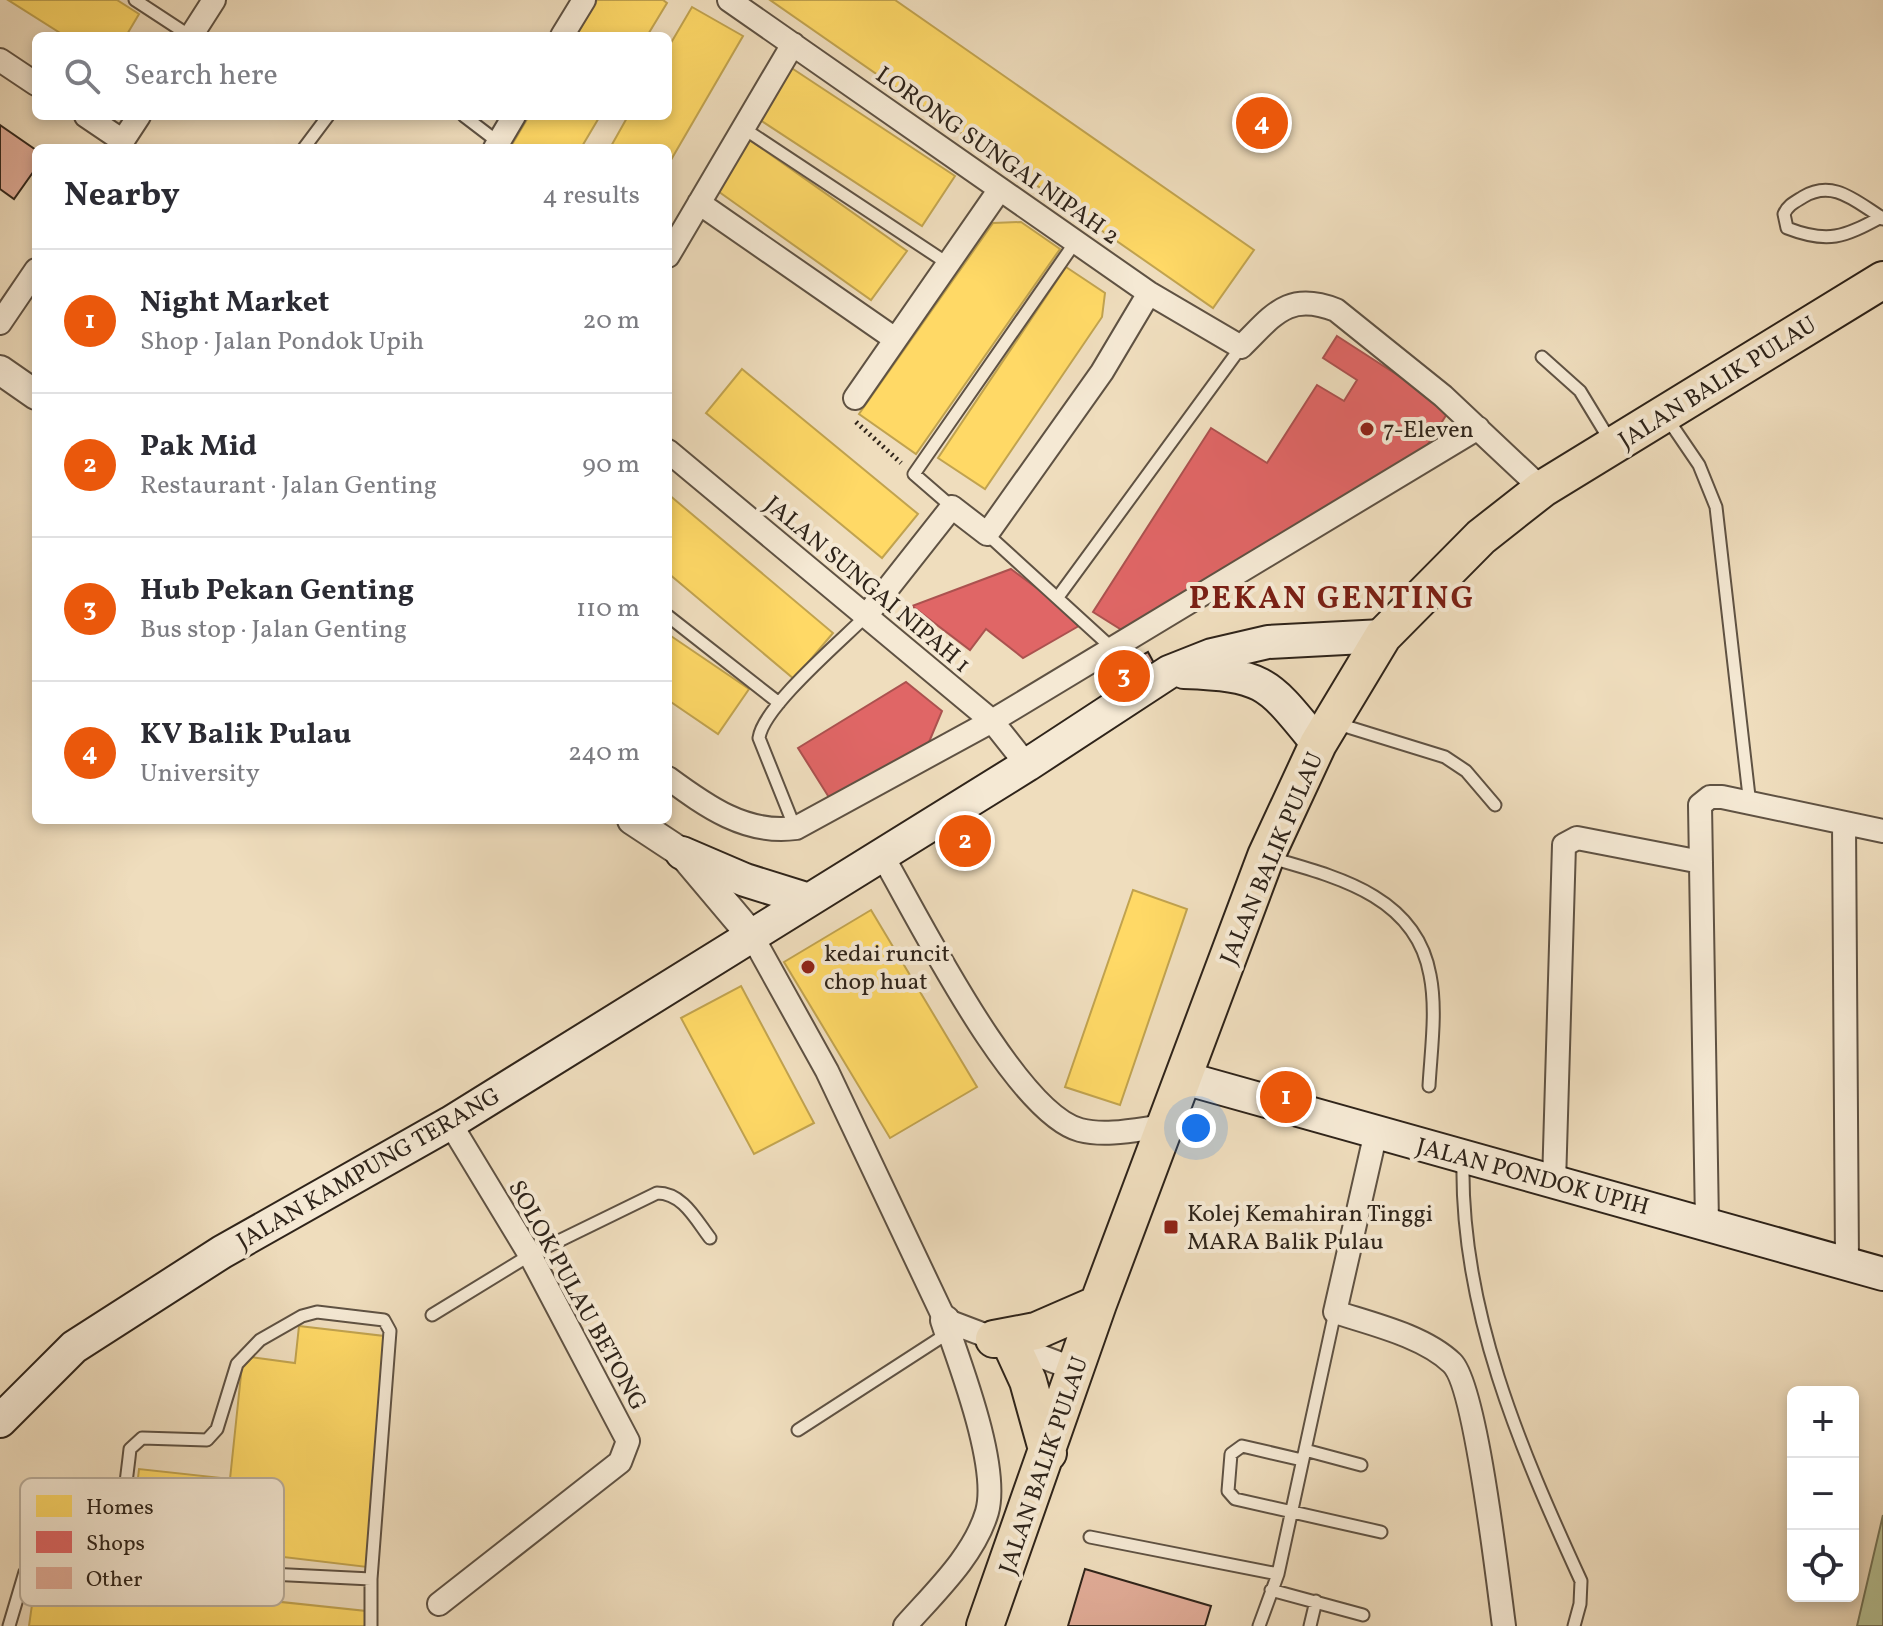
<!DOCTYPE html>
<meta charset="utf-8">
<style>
:root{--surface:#fff;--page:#f7f7f7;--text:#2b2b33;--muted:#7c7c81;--line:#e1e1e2;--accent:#ea580c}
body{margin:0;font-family:Vollkorn,serif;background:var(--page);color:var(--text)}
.controls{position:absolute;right:24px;bottom:24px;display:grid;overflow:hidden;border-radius:12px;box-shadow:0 4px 12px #0003}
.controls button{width:72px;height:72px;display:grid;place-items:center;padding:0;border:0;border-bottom:2px solid var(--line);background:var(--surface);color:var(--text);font:40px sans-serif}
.you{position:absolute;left:1196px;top:1128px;width:28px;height:28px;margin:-20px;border:6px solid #fff;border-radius:50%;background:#1a73e8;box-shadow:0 0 0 12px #1a73e833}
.badge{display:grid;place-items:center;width:52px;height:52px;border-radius:50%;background:var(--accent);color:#fff;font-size:26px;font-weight:700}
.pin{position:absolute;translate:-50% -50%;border:4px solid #fff;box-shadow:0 2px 8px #0006}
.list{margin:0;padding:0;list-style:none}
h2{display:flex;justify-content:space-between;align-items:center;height:104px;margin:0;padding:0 32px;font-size:34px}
h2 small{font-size:26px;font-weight:400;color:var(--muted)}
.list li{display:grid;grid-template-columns:52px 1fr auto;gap:24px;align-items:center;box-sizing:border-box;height:144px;padding:0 32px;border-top:2px solid var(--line)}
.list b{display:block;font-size:30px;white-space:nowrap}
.list p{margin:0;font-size:26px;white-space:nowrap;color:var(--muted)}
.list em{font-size:26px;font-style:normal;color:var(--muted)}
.icon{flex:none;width:44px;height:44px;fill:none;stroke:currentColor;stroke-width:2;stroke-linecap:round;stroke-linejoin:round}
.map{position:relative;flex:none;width:1883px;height:1626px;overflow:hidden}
.search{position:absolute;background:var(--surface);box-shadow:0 4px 12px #0003;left:32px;top:32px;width:640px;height:88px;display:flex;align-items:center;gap:20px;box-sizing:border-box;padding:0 28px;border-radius:12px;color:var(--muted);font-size:30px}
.panel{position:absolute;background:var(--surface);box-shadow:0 4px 12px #0003;left:32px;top:144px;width:640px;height:680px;border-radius:12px}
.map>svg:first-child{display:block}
</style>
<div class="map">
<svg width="1883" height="1626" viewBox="0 0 1883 1626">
<rect width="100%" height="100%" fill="#efddbd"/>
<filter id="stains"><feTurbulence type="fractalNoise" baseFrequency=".0025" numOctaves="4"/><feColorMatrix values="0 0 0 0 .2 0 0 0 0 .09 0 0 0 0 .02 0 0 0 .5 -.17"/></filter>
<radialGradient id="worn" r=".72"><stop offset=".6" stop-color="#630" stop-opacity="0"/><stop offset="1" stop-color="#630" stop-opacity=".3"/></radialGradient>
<!-- green -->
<path fill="#b6c294" stroke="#727357" stroke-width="2" d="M1883 1515V1626H1857Z"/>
<!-- homes -->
<path fill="#ffd966" stroke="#c1a34f" stroke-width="2" d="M8 0H117L139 14 126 36H65Z
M597 0H663L667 3 647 36H576Z
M770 0H895L1254 250 1213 308Z
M692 7 743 36 668 165V148H610L628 116H668V48Z
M787 65 955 176 922 226 754 116Z
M529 116H600L581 148H510Z
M750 140 907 251 871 300 715 189Z
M1021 222 1060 249 916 454 859 414 993 223Z
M1066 267 1105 293 1102 317 985 489 938 458Z
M742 369 918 514 882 558 706 413Z
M668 494 833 633 794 679 668 573Z
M668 634 749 689 718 734 668 700Z
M1133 890 1187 909 1120 1105 1065 1087Z
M871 910 977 1087 890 1138 784 962Z
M741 986 814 1123 754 1154 681 1018Z
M299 1326 384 1336 367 1567 131 1539 139 1469 230 1479 243 1356 295 1363Z
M36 1576 366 1611 365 1626H29Z"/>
<!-- shops -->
<path fill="#e06666" stroke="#ab524f" stroke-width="2" d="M1337 336 1450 409 1421 455 1125 632 1093 612 1211 428 1267 463 1317 385 1344 401 1357 380 1323 358Z
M1011 569 1084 623 1023 658 986 629 970 650 912 606Z
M906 682 942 711 929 742 830 799 798 748Z"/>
<!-- building -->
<path fill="#e2ad99" stroke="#2f241a" stroke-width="2" d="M0 125 36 150V168L14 199 0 189Z
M1148 652 1154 663 1107 690 1101 679Z
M1085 1569 1211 1606 1205 1626H1068Z"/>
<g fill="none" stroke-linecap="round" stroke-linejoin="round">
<defs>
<path id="service" d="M135 0 190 36
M464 116 498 142
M743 128 947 263
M304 148 328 116
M1881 217C1844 237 1828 244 1787 228L1784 214C1788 205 1795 202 1803 197 1833 179 1855 201 1881 217L1883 219
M1542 357 1580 391 1611 442
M1667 418 1699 465 1716 507 1750 805
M952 507 914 474 1076 241
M987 534 1112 648
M1058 597 1241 347
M668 616 779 703
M1335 723 1445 757 1466 771 1495 805
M795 828 759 738C763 707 841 641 866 616
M1271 858C1337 877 1416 896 1430 975 1437 1010 1431 1050 1429 1086
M1463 1160C1460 1309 1520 1448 1581 1581L1580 1604 1574 1626
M432 1315 530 1255 657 1193C683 1193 696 1220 710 1238
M798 1430 948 1333
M1305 1450 1361 1465
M1302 1460 1242 1446 1231 1454 1228 1491 1235 1499 1381 1532
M1090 1537 1278 1574
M116 1564 129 1458 130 1449 142 1438 207 1440 217 1429 237 1364 260 1340 302 1316 317 1312 384 1320 390 1331 371 1579V1626
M1271 1590 1363 1615
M9 1626 25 1572 45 1563 371 1579
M1259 1626 1278 1574 1335 1312
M1310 1626 1316 1601"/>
<path id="minor" d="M729 0 1149 293 1241 347C1273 316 1287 291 1336 310L1443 396 1542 489
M191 36 214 0
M562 36 584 0
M0 60 36 84
M86 116 123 141
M118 148 139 116
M495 148 514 116
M699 203 895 339
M668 256 793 44
M0 323 36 270
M855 398 1000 189
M668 451 992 721 1027 765
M866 616 952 507 987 534 1102 372 1149 293
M668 778C706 806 746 835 796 828L992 721 1478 428
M1844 824 1847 1262
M882 855C918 917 1015 1113 1080 1130 1107 1137 1139 1129 1165 1126
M752 936 827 1071 945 1320 1077 1370
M1376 1132 1335 1312C1372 1324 1424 1336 1452 1363 1476 1386 1498 1582 1504 1626
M1554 1183 1564 845 1577 838 1701 862
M1707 1223 1700 805 1710 797H1722L1883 831
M439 1604 620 1462 628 1441 530 1255 450 1123
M905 1626C935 1592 974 1556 987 1512 999 1469 964 1375 949 1332"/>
<path id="tertiary" d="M0 370 36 395
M632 820 682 853 752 936
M945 1320 949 1332"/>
<path id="secondary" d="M1184 672C1266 675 1268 683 1318 744
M682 853 745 880 809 900
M1184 1078 1883 1274
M0 1421 74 1347 222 1252 450 1123 1027 765 1169 672 1212 655 1268 642 1383 636"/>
<path id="primary" d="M994 1339 1036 1331 1098 1304
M1012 1346 1028 1381 1048 1453
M985 1626 1098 1304 1266 856 1318 744 1383 636 1481 537 1542 489 1883 280"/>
</defs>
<!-- service casing -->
<use href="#service" stroke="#5f5243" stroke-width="15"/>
<!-- minor casing -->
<use href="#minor" stroke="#5f5243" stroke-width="26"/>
<!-- tertiary casing -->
<use href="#tertiary" stroke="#5f5243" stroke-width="32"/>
<!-- secondary casing -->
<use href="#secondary" stroke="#2f241a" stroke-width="36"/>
<!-- primary casing -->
<use href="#primary" stroke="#2f241a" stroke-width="40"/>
<!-- path -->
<path stroke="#2f241a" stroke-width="5" stroke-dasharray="2 4" stroke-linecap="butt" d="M856 422 901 463"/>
<!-- service -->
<use href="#service" stroke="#f5e9d4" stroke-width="11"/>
<!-- minor -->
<use href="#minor" stroke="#f5e9d4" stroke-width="22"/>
<!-- tertiary -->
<use href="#tertiary" stroke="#f5e9d4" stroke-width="28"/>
<!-- secondary -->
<use href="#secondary" stroke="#f5e9d4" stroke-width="32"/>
<!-- primary -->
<use href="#primary" stroke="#efddbd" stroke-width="36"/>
</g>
<!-- markers -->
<g fill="#8f2418" stroke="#f5e9d4" stroke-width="3">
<circle cx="1367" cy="429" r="8"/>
<circle cx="808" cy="967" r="8"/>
<rect x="1163" y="1219" width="16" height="16" rx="4"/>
</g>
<g text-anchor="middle" stroke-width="8" stroke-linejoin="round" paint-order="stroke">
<!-- street labels -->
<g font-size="24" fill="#2f241a" stroke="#f5e9d4">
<text transform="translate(998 155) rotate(35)" y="8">LORONG SUNGAI NIPAH 2</text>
<text transform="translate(1717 382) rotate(-32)" y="8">JALAN BALIK PULAU</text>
<text transform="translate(868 584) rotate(40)" y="8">JALAN SUNGAI NIPAH 1</text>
<text transform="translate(1271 858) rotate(-67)" y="8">JALAN BALIK PULAU</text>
<text transform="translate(368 1168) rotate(-30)" y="8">JALAN KAMPUNG TERANG</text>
<text transform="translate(1533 1176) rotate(15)" y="8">JALAN PONDOK UPIH</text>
<text transform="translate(578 1295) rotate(61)" y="8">SOLOK PULAU BETONG</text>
<text transform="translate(1043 1465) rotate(-71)" y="8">JALAN BALIK PULAU</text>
</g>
<!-- poi labels -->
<g font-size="24" fill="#2f241a" stroke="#f5e9d4" text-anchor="start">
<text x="1383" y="437">7-Eleven</text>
<text x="824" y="961">kedai runcit<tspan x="824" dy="28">chop huat</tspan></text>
<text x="1187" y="1221">Kolej Kemahiran Tinggi<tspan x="1187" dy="28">MARA Balik Pulau</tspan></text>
</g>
<!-- district labels -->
<g font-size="32" font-weight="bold" letter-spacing="2" fill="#7a1f14" stroke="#f5e9d4">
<text x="1332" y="608">PEKAN GENTING</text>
</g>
</g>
<!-- legend -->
<rect x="20" y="1478" width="264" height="128" rx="12" fill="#f5e9d4" stroke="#baae9c" stroke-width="2"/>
<rect x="36" y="1495" width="36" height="22" fill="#ffd966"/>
<rect x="36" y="1531" width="36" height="22" fill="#e06666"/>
<rect x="36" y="1567" width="36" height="22" fill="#e2ad99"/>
<g font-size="22" fill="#2f241a">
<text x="86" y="1514">Homes</text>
<text x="86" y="1550">Shops</text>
<text x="86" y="1586">Other</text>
</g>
<rect width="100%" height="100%" filter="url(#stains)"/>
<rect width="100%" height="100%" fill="url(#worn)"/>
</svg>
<div class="controls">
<button>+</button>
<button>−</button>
<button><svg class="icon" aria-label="locate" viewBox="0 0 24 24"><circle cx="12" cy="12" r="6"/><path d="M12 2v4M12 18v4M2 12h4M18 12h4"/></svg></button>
</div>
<div class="you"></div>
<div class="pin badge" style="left:1286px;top:1097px">1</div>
<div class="pin badge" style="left:965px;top:841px">2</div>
<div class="pin badge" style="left:1124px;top:676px">3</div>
<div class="pin badge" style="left:1262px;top:123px">4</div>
<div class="search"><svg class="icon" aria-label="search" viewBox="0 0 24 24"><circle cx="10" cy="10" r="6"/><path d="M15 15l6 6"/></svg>Search here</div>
<section class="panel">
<h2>Nearby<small>4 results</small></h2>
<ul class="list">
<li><span class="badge">1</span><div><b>Night Market</b><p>Shop · Jalan Pondok Upih</p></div><em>20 m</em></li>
<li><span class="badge">2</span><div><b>Pak Mid</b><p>Restaurant · Jalan Genting</p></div><em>90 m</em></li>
<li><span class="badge">3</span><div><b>Hub Pekan Genting</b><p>Bus stop · Jalan Genting</p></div><em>110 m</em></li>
<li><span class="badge">4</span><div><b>KV Balik Pulau</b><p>University</p></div><em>240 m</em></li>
</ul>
</section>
</div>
